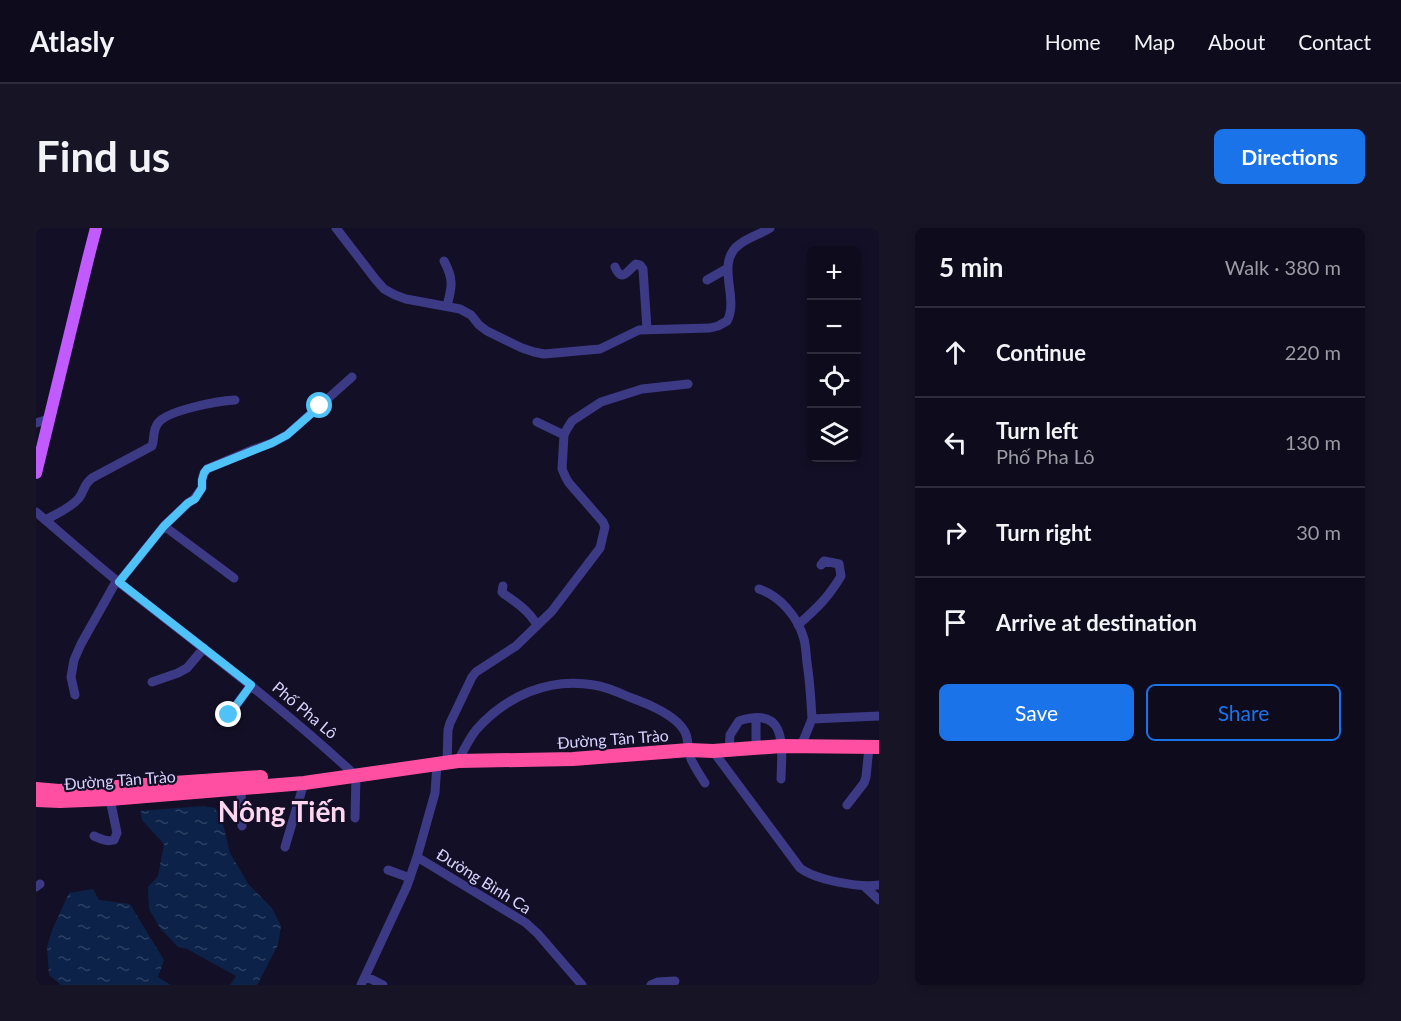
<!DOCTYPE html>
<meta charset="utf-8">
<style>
:root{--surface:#0e0b1c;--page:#171425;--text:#f1f3f6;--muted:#9b9ba3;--line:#2e2b3b;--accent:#1a73e8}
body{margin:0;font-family:Lato,sans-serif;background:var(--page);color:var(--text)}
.controls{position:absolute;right:18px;top:18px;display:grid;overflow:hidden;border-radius:9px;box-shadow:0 3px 9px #0003}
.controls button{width:54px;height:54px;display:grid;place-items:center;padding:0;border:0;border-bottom:2px solid var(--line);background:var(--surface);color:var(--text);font:30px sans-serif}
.stop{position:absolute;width:18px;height:18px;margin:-14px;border:4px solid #4fc3f7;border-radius:50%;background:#fff}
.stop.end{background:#4fc3f7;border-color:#fff;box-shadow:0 2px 6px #0008}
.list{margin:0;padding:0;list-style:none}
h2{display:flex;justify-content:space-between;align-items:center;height:78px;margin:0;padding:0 24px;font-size:26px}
h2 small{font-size:20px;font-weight:400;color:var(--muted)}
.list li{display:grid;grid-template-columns:39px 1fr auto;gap:18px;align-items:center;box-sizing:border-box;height:90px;padding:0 24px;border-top:2px solid var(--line)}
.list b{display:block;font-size:22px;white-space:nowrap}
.list p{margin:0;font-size:20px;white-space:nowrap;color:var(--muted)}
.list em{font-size:20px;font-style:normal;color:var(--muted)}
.actions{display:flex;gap:12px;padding:18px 24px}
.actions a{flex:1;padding:14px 0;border:2px solid var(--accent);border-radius:9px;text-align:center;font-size:21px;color:var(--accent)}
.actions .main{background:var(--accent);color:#fff}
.icon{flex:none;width:33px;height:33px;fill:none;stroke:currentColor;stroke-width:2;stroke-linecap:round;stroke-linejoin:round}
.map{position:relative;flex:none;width:843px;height:757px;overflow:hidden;border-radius:9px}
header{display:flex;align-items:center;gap:36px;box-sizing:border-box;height:84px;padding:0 30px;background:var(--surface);border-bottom:2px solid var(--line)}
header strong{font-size:28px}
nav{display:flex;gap:33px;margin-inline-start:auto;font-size:21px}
.intro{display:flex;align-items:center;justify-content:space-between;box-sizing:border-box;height:144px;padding:0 36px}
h1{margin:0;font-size:42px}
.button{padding:15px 27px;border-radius:9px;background:var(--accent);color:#fff;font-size:21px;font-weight:700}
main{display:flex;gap:36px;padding:0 36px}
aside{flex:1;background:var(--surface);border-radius:9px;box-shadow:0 3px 9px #0003}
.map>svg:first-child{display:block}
</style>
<header>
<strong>Atlasly</strong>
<nav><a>Home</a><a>Map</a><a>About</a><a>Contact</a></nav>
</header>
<div class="intro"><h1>Find us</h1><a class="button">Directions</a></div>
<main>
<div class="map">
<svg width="843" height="757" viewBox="0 0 843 757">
<defs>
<pattern id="water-ripples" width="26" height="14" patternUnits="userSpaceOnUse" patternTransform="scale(1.5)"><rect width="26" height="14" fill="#0c2248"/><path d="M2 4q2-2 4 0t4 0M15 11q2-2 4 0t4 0" fill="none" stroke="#2f4163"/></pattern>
</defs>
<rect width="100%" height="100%" fill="#130f26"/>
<!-- water -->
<path fill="url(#water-ripples)" d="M167 578 179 580 186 592 194 625 213 657 236 680 245 698 242 717 221 757H194L200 748 151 721 142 719 124 700 113 681 112 659 122 648 128 616 106 592 104 583Z
M57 661 63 672 94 676 128 732 122 749 135 757H25L13 747 11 719 16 702 33 665Z"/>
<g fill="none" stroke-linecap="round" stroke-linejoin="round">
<!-- minor -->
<path stroke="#3d3a85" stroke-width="9" d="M300 0 340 52 348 61 359 67 370 71 424 81 435 87 443 97 451 103 486 120 498 124 508 126 564 121 603 102 674 100 682 98 691 93C704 70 678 34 704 16 713 9 725 6 734 0
M408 33C418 51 416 59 411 78
M579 39C586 56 593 41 600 36L604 37 607 41 611 101
M671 52 692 40
M501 194 528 207
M0 195 13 191
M0 284C27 307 53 330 80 352 161 416 244 477 320 548L319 590
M9 292C19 287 36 279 43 270 49 262 47 257 56 250L116 218C119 210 116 203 122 195 132 182 182 173 199 172
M128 298 198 350
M83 354 128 298 152 275 158 271 166 260V252L168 245 171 241 216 222 236 215 251 207 316 149
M467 358 466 364 468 366C481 375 493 383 501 397
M723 361C744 368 762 389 768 411 770 419 770 427 771 435 774 454 775 472 776 491
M762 397C781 380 792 370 805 348L803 336 788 333 785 337
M116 454 142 445 151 440 168 420
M39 467 35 449 38 432 45 416 81 352
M193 487 215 457
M765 518 776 491 843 488
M720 520V490
M693 522 694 507 703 493C752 477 746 519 745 551
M677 523 764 640C780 652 824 660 843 657
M422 533C427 523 433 511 440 502 470 468 513 449 558 457 571 459 582 464 593 469 609 475 628 482 641 494 656 508 649 515 655 531 659 540 664 547 669 555
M411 535 412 502 414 495 436 449 440 444 480 418 516 383 564 320 569 299 567 294 533 255 530 250 526 241 528 207 531 201 536 193 565 174 606 161 652 156
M205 560 206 598
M811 577 828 555 830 549 833 519
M58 608C65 611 70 614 78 612L81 605 74 571 75 568
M249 619 268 555
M381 629 490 695 502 706 546 757
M352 642 374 650
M828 658 843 672
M0 659 4 656
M329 748 347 757
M325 757 371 658 381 629 399 565 401 536
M615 757 622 754 639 753"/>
<!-- major -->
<path stroke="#c25bff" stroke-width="12" d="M0 245 52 31 60 0"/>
<!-- highway -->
<path stroke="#ff4fa3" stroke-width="14" d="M0 561 23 563 225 549
M0 572 24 573 74 571 268 555 422 533 537 531 653 522 677 523 746 518 843 519"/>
</g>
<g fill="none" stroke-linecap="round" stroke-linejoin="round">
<!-- route -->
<path stroke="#4fc3f7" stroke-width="8" d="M193 487 215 457 83 354 128 298 152 275 159 271 166 260V252L168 245 171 241 236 215 251 207 284 178"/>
</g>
<g text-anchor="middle" stroke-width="4.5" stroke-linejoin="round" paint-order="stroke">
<!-- street labels -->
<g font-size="16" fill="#d9d4ff" stroke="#130f26">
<text transform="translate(269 482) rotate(40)" y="6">Phố Pha Lô</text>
<text transform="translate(577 511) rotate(-4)" y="6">Đường Tân Trào</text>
<text transform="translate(84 552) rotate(-4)" y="6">Đường Tân Trào</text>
<text transform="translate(448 653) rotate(32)" y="6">Đường Bình Ca</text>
</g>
<!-- town labels -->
<g font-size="28" font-weight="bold" fill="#ffd6f0" stroke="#130f26">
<text x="246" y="594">Nông Tiến</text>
</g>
</g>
</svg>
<div class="controls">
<button>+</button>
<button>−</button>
<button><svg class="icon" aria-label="locate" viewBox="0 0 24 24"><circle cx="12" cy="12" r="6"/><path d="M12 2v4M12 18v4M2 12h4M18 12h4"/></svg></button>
<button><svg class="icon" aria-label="layers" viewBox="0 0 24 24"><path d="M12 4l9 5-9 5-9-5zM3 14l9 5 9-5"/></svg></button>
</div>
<div class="stop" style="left:284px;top:178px"></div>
<div class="stop end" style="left:193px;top:487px"></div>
</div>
<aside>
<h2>5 min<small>Walk · 380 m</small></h2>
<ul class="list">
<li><svg class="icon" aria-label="ahead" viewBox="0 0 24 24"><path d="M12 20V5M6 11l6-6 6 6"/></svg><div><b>Continue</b></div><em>220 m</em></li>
<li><svg class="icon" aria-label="left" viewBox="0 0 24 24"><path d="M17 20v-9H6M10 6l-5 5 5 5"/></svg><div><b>Turn left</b><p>Phố Pha Lô</p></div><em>130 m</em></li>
<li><svg class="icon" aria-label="right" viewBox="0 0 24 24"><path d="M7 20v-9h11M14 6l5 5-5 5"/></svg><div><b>Turn right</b></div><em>30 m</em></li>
<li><svg class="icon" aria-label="arrive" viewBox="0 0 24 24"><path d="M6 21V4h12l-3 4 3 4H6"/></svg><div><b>Arrive at destination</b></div></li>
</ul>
<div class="actions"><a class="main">Save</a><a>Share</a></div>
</aside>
</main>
